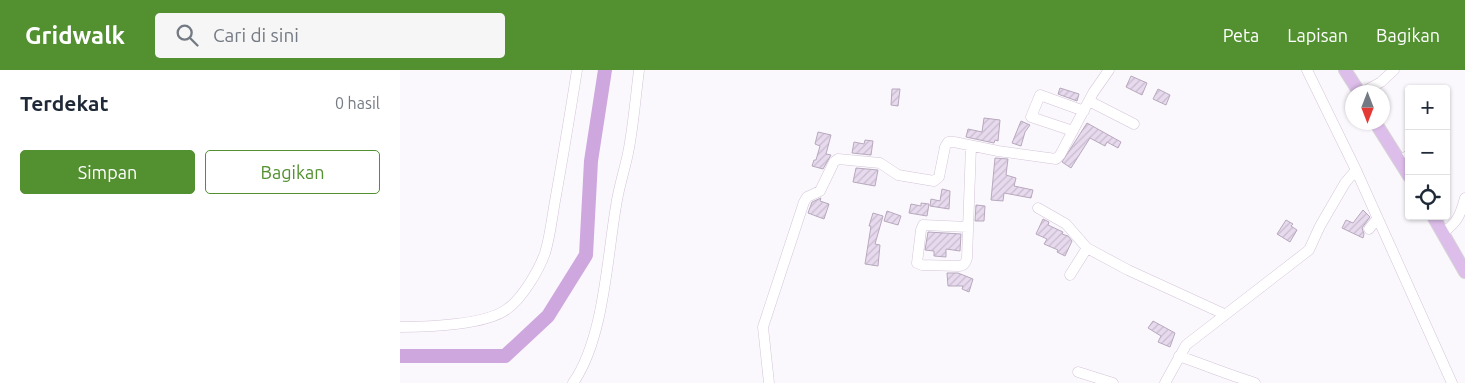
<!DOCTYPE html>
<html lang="id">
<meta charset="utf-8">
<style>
:root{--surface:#fff;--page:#f6f6f7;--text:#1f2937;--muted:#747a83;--line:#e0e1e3;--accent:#529030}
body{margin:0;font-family:Ubuntu,sans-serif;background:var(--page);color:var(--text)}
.controls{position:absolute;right:15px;top:15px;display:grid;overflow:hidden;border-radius:5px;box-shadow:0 1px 4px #0004}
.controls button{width:45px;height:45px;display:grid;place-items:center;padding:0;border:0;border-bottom:1px solid var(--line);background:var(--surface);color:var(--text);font:25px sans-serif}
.compass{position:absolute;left:945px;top:15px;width:45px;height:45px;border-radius:50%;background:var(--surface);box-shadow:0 1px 4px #0004;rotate:180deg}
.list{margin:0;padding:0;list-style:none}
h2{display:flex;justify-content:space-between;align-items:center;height:65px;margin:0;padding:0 20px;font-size:21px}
h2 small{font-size:16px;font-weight:400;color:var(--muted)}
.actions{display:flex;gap:10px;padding:15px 20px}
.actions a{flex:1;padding:11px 0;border:1px solid var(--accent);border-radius:5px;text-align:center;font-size:18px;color:var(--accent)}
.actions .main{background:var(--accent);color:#fff}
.icon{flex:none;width:28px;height:28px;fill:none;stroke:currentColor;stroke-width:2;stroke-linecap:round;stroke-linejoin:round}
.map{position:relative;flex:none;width:1065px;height:313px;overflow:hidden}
header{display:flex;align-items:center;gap:30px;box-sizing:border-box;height:70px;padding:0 25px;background:var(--accent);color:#fff}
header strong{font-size:24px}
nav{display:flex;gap:28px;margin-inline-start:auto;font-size:18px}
.search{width:350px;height:45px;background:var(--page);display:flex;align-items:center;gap:12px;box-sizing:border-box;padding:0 18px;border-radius:5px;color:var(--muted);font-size:19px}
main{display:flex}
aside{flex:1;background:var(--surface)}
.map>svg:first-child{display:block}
</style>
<header>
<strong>Gridwalk</strong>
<div class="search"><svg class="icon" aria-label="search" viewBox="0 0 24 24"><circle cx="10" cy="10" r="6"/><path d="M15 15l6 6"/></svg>Cari di sini</div>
<nav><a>Peta</a><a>Lapisan</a><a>Bagikan</a></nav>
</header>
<main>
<aside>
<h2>Terdekat<small>0 hasil</small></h2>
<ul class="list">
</ul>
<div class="actions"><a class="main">Simpan</a><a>Bagikan</a></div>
</aside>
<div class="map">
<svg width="1065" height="313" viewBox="0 0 1065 313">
<defs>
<pattern id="building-hatch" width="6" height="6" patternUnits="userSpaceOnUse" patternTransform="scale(1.25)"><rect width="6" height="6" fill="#e8daee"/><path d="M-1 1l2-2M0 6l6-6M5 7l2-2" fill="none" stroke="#c7bbcd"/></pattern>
</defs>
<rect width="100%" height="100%" fill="#fbf8fd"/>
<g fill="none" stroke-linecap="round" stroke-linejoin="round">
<!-- river -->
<path stroke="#cea7de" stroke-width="14" d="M0 286H105L148 246 186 185 191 91 205 0"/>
</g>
<!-- building -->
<path fill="url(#building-hatch)" stroke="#b7a9bd" d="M731 6 747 13 742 25 726 17Z
M660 18 679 24 677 31 658 24Z
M492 19H500L498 36 491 35Z
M758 19 770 25 766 35 753 29Z
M584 48 600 50 598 71 595 70 594 73 566 67 568 59 582 62Z
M621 51 630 55 625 62 621 76 612 73Z
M687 53 721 72 718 78 707 72 705 76 690 68 671 98 662 92Z
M418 62 431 65 426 84 431 85 423 99 412 96 414 90H416L420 76 415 74Z
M465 70 473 71 471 85 452 83 454 72 464 74Z
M595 88 608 89 606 105 616 108 614 116 633 120 631 128 604 123 603 131 591 130Z
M456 98 478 100 475 116 453 112Z
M542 119 550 121 549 139 530 136 531 129 540 131Z
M421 128 420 131 429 134 424 149 408 143 412 132Z
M521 133 529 134 527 146 509 143 511 134 521 136Z
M576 135 585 136 584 151H575Z
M963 140 970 147 962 158 964 164 963 168 942 158 946 150 953 153Z
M487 141 501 146 498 155 484 151Z
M473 143 483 146 475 174 480 175 478 196 465 194 471 156H469Z
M643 149 649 152 648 155 663 162 662 164 668 166 672 171 665 186 657 182 658 180 644 174 647 169 636 164Z
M886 150 893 154 891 156 897 160 890 172 877 164Z
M528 162 561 164 560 181 546 179V187L534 186V181L525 180Z
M547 203H558L573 209 569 222 562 219 563 216H548Z
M753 251 775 263 770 277 758 272 761 266 748 258Z"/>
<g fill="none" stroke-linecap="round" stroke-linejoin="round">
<defs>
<path id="minor" d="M907 0 956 100 1052 313
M963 22 981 12 994 0
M689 31 734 54
M673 61 631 47 640 25 684 41
M999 91 1009 85
M638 138 666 154 687 178 728 200 824 244
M568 157 523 155 521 160 517 193 522 195 559 196C563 196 566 193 567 188L571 76
M969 159 977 149
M1043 163C1058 151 1060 146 1065 128
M670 205 687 178
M0 257C27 257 86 255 107 239 122 229 139 200 145 183 150 167 152 148 155 131 163 87 170 44 177 0
M779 286C805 295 829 305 855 313
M678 302 713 313
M173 313C204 269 207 188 216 136 219 114 227 94 230 72 234 48 236 24 239 0
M369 313 363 257 404 132 407 127 420 121 434 92 438 89 480 93 498 105 534 111 539 107 545 77 548 72H554L598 81 656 89 660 85 693 23 709 0
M765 313 786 275 909 180 920 156 945 113 956 100"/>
<path id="major" d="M945 0 959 22
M975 52 1009 106
M1033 146 1065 202"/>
</defs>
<!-- minor casing -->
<use href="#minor" stroke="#d3c4d9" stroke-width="11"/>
<!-- major casing -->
<use href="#major" stroke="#d5d4d6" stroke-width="14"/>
<!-- minor -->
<use href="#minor" stroke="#fff" stroke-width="10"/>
<!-- major -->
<use href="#major" stroke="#ddbdea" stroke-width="12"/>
</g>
</svg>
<div class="controls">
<button>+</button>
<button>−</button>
<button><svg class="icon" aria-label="locate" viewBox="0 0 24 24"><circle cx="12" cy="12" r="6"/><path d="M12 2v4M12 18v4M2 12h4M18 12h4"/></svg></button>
</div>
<svg class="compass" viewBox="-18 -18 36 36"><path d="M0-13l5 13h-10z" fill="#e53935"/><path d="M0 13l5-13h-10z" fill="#747a83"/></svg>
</div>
</main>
